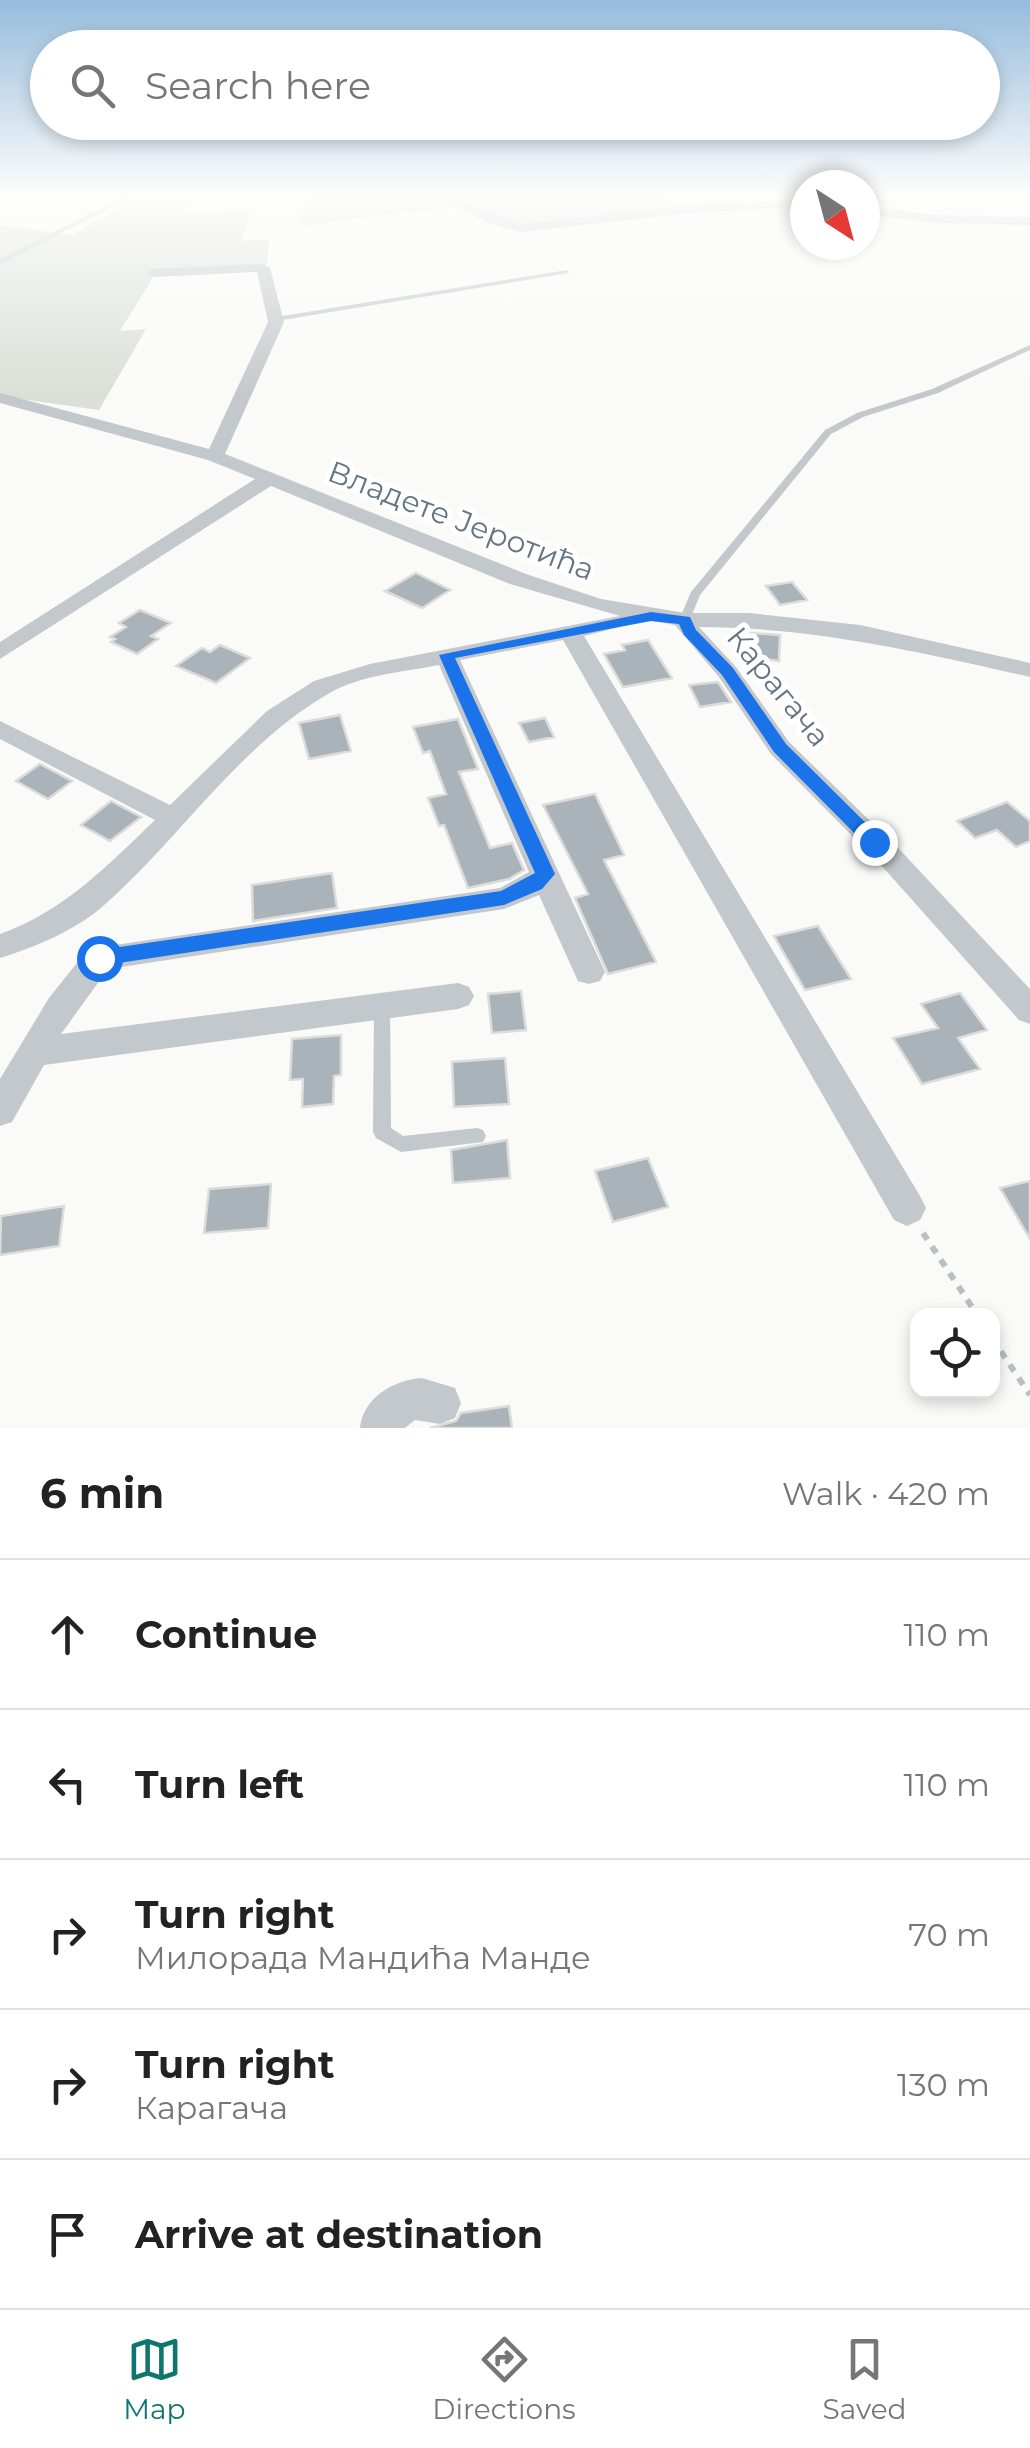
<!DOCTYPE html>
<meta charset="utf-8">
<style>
:root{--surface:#fff;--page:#f2f2f2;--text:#222;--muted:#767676;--line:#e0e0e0;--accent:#0f766e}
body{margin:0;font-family:Montserrat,sans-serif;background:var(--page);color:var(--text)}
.controls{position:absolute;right:30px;bottom:30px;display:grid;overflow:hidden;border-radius:20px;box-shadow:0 5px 15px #0003}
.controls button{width:90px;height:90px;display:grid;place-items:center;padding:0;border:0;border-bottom:2px solid var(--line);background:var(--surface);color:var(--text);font:50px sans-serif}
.compass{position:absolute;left:790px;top:170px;width:90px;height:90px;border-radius:50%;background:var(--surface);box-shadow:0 5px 15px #0003;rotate:144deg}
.stop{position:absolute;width:30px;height:30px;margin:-22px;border:8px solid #1a73e8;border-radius:50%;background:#fff}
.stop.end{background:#1a73e8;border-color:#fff;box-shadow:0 2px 10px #0008}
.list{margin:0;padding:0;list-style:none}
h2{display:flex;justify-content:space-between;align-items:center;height:130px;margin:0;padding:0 40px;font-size:42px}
h2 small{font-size:32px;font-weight:400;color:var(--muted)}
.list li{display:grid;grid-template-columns:65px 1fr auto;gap:30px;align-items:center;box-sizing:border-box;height:150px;padding:0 40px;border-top:2px solid var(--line)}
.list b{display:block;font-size:38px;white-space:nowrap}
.list p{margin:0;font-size:32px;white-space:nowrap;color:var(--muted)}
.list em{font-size:32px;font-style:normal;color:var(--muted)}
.icon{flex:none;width:55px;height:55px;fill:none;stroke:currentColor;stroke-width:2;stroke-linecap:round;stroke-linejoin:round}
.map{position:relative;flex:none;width:1030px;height:1428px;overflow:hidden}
.search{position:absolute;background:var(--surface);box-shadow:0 5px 15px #0003;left:30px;right:30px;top:30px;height:110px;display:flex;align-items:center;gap:25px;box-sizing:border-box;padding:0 35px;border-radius:55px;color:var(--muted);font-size:38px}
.sheet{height:880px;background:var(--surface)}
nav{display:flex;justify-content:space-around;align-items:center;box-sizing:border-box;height:140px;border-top:2px solid var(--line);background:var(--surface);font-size:28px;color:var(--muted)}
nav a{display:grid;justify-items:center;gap:5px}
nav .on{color:var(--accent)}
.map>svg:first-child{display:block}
</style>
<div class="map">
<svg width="1030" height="1428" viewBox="0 0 1030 1428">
<rect width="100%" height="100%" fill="#fafaf8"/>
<!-- green -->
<path fill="#dadfd7" d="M310 196H657L687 208 504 229 472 205 299 226Z
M135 199 194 200 180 214 252 212 241 241 269 239 267 265 157 271 120 331 146 329 99 410 0 396V225L73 235Z"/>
<!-- building -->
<path fill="#aab3b9" stroke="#dcdcda" stroke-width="2.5" d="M416 573 450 590 422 608 385 591Z
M792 582 807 600 780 605 766 586Z
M140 610 171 623 151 636 158 639 137 654 111 642 115 639 110 637 126 627 119 623Z
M750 633 780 635 779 661 748 657Z
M648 640 672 678 623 687 604 654 625 650 622 645Z
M220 645 250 658 216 683 176 666 202 648 210 652Z
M718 682 731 702 700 707 689 685Z
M340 715 351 751 309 759 299 723Z
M545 718 554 737 529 742 519 723Z
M458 719 478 769 459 772 490 848 512 843 524 870 509 879 468 888 444 825 439 826 428 798 446 794 430 751 423 753 413 727Z
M40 764 72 781 48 799 16 781Z
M595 794 624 855 604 860 656 962 608 974 575 898 588 894 543 805Z
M111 801 141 817 110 841 81 825Z
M1007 802 1030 821V841L1016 847 997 830 975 838 957 821Z
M332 873 337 908 253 921 252 885Z
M818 926 851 979 805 990 774 936Z
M521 991 526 1030 492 1033 488 994Z
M960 993 987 1030 958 1038 980 1069 922 1084 893 1038 938 1028 921 1004Z
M341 1035V1075L334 1076 333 1104 302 1107 303 1079 290 1080 292 1039Z
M505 1058 509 1104 454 1107 452 1062Z
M507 1140 510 1178 453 1183 451 1150Z
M648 1158 668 1207 613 1222 595 1171Z
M1030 1181V1239L1000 1188Z
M271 1184 268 1228 204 1233 209 1189Z
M64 1206 59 1246 0 1255 1 1216Z
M509 1406 512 1428H430L456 1421 461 1413Z"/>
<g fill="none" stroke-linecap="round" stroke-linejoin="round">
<!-- path -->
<path stroke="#bbbfc2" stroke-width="6" stroke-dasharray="8 8" stroke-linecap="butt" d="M923 1233 978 1316
M992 1338 1030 1395"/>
<!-- service -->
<path fill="#c3c8cc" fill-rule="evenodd" d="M127 196 132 197 0 264V259Z
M567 270 569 271V273L276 321 272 319 276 317Z
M1030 345V350L938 393 863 417 831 434 700 595 689 622H681L679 620 691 592 825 430 857 413 932 389Z
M382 998 388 1000 390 1005 391 1128 403 1136 477 1128 483 1130 486 1136 483 1142 401 1152 376 1138 373 1132 374 1005 376 1000Z"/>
<!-- minor -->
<path fill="#c3c8cc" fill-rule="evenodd" d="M436 196H451L521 224 692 205 805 199V207L692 213 521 232 486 222Z
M865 206 934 215 1030 217V225L934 223 865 214Z
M263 264 270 268 284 322 225 454 526 574 601 599 685 613H749L860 625 1030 663V677C920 652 812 627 699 627L736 667 789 742 901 851 1030 989V1024L1019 1020 881 865 771 754 719 677 675 625 647 620 584 636 920 1196 926 1208 920 1220 907 1226 894 1220 563 640 460 660 605 972 600 981 589 984 578 981 539 895 504 909 108 969 61 1034 458 983 469 987 474 996 469 1005 458 1009 44 1065 12 1122 0 1126V1079L49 998 88 949 500 888 529 872 439 665C403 672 360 675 328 694 238 746 180 839 102 907 74 931 35 947 0 958V934C64 911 107 866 155 820L0 739V721L170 805 267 711 314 681 370 664 620 616 510 584 271 486 0 659V642L255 479 208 460 0 403V393L209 449 268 322 257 272 153 277 146 273 153 269Z
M422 1378 455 1388 461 1403 455 1418 440 1424 415 1420 405 1428H360C363 1398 393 1380 422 1378Z"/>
</g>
<!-- sky -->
<linearGradient id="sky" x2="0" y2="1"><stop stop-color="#96bcdc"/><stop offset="0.49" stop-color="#fdfdfc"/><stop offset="1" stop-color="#fdfdfc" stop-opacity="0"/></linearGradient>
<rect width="1030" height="396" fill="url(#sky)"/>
<!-- route -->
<path fill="#1a73e8" d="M651 612 690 617 696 630 733 668 786 744 881 838V847H868L774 752 722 675 684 635 679 624 651 621 455 658 555 874 542 889 504 905 99 966 92 964 89 958 99 950 501 891 535 873 439 655Z"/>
<g text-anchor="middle" stroke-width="10" stroke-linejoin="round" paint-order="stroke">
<!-- street labels -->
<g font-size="30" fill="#657683" stroke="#fff">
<text transform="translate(461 521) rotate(21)" y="10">Владете Јеротића</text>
<text transform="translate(778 687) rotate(51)" y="10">Карагача</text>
</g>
</g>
</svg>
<div class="controls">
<button><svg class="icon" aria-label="locate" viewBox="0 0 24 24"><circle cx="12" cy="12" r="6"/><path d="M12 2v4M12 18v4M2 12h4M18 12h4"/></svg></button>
</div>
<svg class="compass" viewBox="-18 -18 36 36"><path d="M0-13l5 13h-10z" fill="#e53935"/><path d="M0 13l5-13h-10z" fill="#767676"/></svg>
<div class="stop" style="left:99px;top:958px"></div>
<div class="stop end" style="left:874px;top:842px"></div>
<div class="search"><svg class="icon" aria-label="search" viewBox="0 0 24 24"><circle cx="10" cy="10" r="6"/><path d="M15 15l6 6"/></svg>Search here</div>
</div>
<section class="sheet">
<h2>6 min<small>Walk · 420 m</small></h2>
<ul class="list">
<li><svg class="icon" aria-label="ahead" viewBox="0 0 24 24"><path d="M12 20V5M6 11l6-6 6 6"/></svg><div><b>Continue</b></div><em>110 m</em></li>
<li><svg class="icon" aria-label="left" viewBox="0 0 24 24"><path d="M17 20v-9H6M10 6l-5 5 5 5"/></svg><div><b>Turn left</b></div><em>110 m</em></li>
<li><svg class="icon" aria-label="right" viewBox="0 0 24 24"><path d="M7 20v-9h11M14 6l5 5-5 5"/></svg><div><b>Turn right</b><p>Милорада Мандића Манде</p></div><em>70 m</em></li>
<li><svg class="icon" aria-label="right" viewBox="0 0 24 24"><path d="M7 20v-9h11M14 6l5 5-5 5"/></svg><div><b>Turn right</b><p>Карагача</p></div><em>130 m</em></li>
<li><svg class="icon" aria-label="arrive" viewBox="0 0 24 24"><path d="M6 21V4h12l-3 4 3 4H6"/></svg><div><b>Arrive at destination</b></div></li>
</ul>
</section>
<nav>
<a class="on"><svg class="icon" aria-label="map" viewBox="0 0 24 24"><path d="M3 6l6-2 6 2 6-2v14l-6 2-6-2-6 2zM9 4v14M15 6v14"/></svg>Map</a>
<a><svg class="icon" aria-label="directions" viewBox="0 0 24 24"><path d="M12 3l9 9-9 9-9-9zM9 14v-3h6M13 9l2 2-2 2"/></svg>Directions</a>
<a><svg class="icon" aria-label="saved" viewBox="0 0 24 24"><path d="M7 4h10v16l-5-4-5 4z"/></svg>Saved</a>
</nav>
